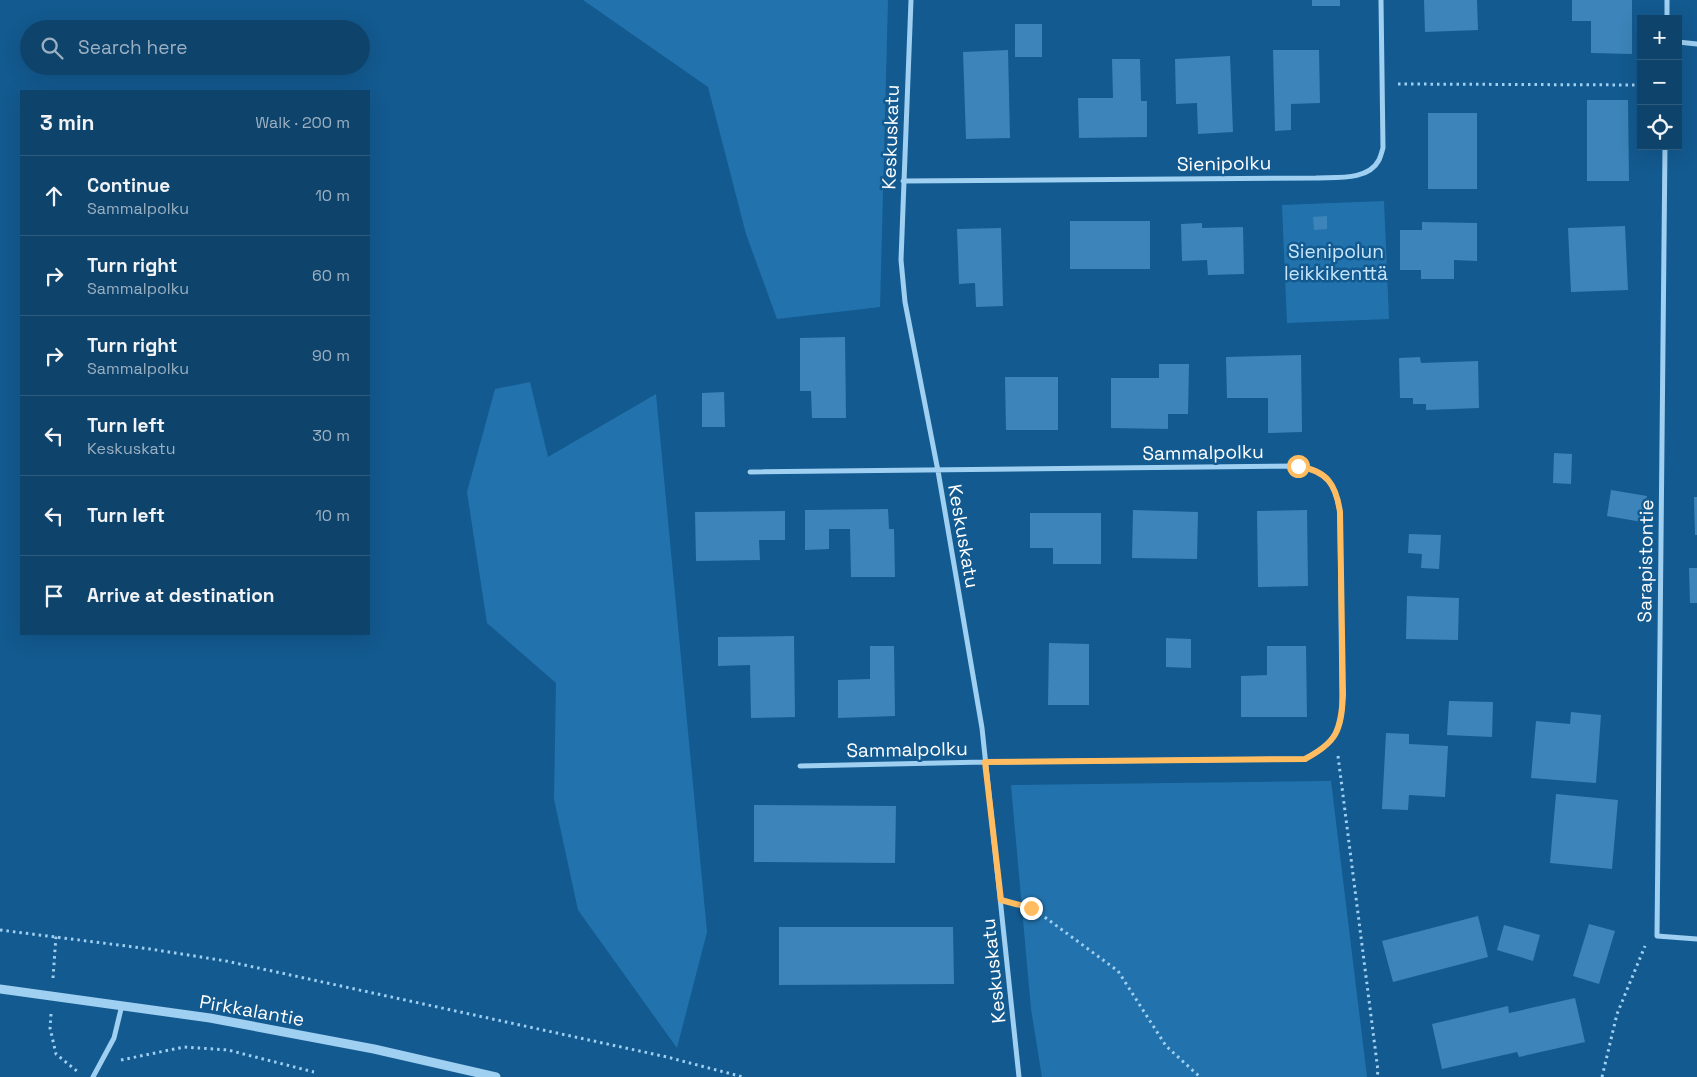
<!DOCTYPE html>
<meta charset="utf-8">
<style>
:root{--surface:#0e446c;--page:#1c4e74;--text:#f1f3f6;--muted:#9bb0c2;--line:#2e5c7f}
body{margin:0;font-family:"Space Grotesk",sans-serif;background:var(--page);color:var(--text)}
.controls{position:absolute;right:15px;top:15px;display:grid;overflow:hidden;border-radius:0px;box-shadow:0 5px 20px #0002}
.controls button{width:45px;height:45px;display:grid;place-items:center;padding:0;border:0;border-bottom:1px solid var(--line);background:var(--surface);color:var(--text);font:25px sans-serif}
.stop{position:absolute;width:15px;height:15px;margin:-11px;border:4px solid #ffbc60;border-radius:50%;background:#fff}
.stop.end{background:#ffbc60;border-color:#fff;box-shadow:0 1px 5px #0008}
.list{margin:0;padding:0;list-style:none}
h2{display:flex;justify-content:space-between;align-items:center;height:65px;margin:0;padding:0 20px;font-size:21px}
h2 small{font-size:16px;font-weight:400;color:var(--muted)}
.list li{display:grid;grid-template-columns:32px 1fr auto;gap:15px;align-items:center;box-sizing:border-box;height:80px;padding:0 20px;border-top:1px solid var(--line)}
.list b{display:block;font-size:19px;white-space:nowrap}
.list p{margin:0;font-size:16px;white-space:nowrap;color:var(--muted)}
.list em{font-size:16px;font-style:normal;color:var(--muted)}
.icon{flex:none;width:28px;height:28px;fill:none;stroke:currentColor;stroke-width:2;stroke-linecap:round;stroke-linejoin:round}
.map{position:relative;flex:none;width:1697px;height:1077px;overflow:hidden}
.search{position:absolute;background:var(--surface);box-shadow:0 5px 20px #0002;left:20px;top:20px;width:350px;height:55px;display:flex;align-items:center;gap:12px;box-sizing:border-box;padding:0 18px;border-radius:28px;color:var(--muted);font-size:19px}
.panel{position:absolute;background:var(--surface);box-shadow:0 5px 20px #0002;left:20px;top:90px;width:350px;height:545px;border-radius:0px}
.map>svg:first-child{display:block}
</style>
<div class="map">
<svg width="1697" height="1077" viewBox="0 0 1697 1077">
<rect width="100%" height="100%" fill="#135a90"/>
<!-- green -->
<path fill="#2273ad" d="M583 0H888L880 307 777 319 746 234 708 87Z
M1384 201 1389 319 1287 323 1282 205Z
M530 382 548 457 656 394 707 932 677 1048 578 910 554 799 556 683 487 623 467 492 495 389Z
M1331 781 1367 1077H1042L1031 1009 1011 785Z"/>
<!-- building -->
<path fill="#3c84b9" d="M1312 0H1340V6H1312Z
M1424 0H1477L1478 30 1425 32Z
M1572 0H1632V54L1591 53V21H1572Z
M1015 24H1042V57H1015Z
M1008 50 1010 138 966 139 963 52Z
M1273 50H1319L1320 103 1291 104V130L1275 131Z
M1230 56 1233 132 1198 134 1197 103 1176 104 1175 59Z
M1112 59H1140L1141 101H1147V137L1079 138 1078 98H1113Z
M1587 100H1628L1629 181H1587Z
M1428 113H1477V189H1428Z
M1327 216V229L1314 230 1313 217Z
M1070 221H1150V269H1070Z
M1422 222 1477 223V261L1454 260V279H1421V270H1400V230H1422Z
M1202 223V228L1243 227 1244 274 1208 275 1207 260 1182 261 1181 224Z
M1625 226 1628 290 1571 292 1568 228Z
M1001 228 1003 306 976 307 975 283 959 284 957 229Z
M845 337 846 418H812L811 391H800V338Z
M1301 355 1302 432 1268 433V398H1227L1226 357Z
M1420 357 1421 363 1478 361 1479 408 1426 410V404H1413V398H1400L1399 358Z
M1159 364H1189L1188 414H1168V429L1111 428V378H1159Z
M1005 377H1058V430H1006Z
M724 392 725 427H702V393Z
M1554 453 1572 454 1571 484 1553 483Z
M1611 490 1647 496 1642 522 1607 516Z
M1694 497H1697V535H1695Z
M888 509 889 529H894L895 577H851L850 529H829V549L805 550V510Z
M1133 510 1198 512 1197 559 1132 558Z
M1307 510 1308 586 1258 587 1257 511Z
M785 511V540H759L760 560 696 561 695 512Z
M1030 513H1101V564H1053V548H1030Z
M1409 534 1441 535 1439 569 1421 568 1422 554 1408 553Z
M1689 568H1697V603H1690Z
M1407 596 1459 598 1458 640 1406 639Z
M794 636 795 717 751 718 750 665 718 666V637Z
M1166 638 1191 639V668L1166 667Z
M1049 643 1089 644V705H1048Z
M870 646H894L895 716 838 718V680L870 679Z
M1267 646H1306L1307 717H1241V676L1267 675Z
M1449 701 1493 702 1492 737 1447 735Z
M1571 712 1601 715 1596 783 1531 778 1536 721 1570 724Z
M1386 733 1409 734V744L1448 746 1445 797 1409 795 1408 810 1382 809Z
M1556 794 1618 800 1612 869 1550 863Z
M754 805 896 806 895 863 754 862Z
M1478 916 1488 957 1393 982 1382 941Z
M1589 924 1615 931 1599 984 1573 976Z
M1504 925 1540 935 1533 961 1497 950Z
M779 927H953L954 984 779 985Z
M1575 998 1585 1042 1519 1057 1517 1052 1442 1069 1432 1024 1508 1006 1509 1013Z"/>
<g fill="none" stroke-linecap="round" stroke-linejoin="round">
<!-- path -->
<path stroke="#9fcff1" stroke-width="3" stroke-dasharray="2.5 4" stroke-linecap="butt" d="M1398 84 1641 85
M1338 756 1378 1071 1377 1077
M1016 904 1031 907 1118 971 1166 1046 1200 1077
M0 930 150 949 226 961 667 1057 743 1077
M53 978 56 936
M51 1014 50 1028 56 1054 78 1072
M121 1060 184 1047 228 1050 314 1072
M1602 1077 1617 1014 1645 946"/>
<!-- minor -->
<path stroke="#9fcff1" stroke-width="5" d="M911 0 901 260 905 302 938 471 982 728 1019 1077
M1667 19V0
M1678 42 1697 44
M1665 146 1657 936 1697 939
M903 181 1316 178C1336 177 1368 181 1379 160 1381 156 1382 151 1383 148L1381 0
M750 472 1298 466C1327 471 1336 484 1340 513L1342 710C1338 738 1329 746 1305 759L985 762 800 766
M93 1077 114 1038 122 1005"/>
<!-- tertiary -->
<path stroke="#9fcff1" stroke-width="9" d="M0 989 210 1018 374 1049 496 1077"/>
</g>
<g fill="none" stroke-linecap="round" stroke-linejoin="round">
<!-- route -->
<path stroke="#ffbc60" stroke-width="6" d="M1031 908 1001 900 985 762 1305 759C1337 742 1341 731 1343 695L1340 512C1336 484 1327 471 1298 466"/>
</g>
<g text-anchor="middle" stroke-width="5" stroke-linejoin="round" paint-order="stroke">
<!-- street labels -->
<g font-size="19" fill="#fff" stroke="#135a90">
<text transform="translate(890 137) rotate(-88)" y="7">Keskuskatu</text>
<text transform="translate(1224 163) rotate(-1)" y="7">Sienipolku</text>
<text transform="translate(1203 452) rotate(-1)" y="7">Sammalpolku</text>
<text transform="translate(964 536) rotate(80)" y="7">Keskuskatu</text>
<text transform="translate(1645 561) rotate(-89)" y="7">Sarapistontie</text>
<text transform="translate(907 749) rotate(-1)" y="7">Sammalpolku</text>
<text transform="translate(993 971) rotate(-96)" y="7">Keskuskatu</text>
<text transform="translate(252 1010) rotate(10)" y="7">Pirkkalantie</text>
</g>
<!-- park labels -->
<g font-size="19" fill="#c6e6fc" stroke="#135a90">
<text x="1336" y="258">Sienipolun<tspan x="1336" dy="22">leikkikenttä</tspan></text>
</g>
</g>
</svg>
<div class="controls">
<button>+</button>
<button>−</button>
<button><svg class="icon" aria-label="locate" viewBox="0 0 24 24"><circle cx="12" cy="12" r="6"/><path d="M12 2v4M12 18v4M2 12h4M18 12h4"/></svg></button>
</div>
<div class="stop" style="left:1298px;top:466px"></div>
<div class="stop end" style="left:1031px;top:908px"></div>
<div class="search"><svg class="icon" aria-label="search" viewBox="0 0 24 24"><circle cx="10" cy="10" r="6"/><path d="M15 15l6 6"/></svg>Search here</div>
<section class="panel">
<h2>3 min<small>Walk · 200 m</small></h2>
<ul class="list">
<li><svg class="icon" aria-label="ahead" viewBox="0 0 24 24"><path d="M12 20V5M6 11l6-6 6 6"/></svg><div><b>Continue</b><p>Sammalpolku</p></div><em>10 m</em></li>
<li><svg class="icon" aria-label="right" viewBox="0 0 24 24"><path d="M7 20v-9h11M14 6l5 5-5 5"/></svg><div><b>Turn right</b><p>Sammalpolku</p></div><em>60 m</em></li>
<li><svg class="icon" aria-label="right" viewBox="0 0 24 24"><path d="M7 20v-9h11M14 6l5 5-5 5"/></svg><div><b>Turn right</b><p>Sammalpolku</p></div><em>90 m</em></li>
<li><svg class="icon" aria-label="left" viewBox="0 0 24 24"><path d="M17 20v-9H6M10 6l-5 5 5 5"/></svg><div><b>Turn left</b><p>Keskuskatu</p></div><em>30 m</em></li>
<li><svg class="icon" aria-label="left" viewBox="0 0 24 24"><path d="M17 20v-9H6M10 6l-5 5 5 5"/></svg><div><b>Turn left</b></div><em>10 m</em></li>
<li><svg class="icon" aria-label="arrive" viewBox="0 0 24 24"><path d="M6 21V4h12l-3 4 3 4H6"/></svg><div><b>Arrive at destination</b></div></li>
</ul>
</section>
</div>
